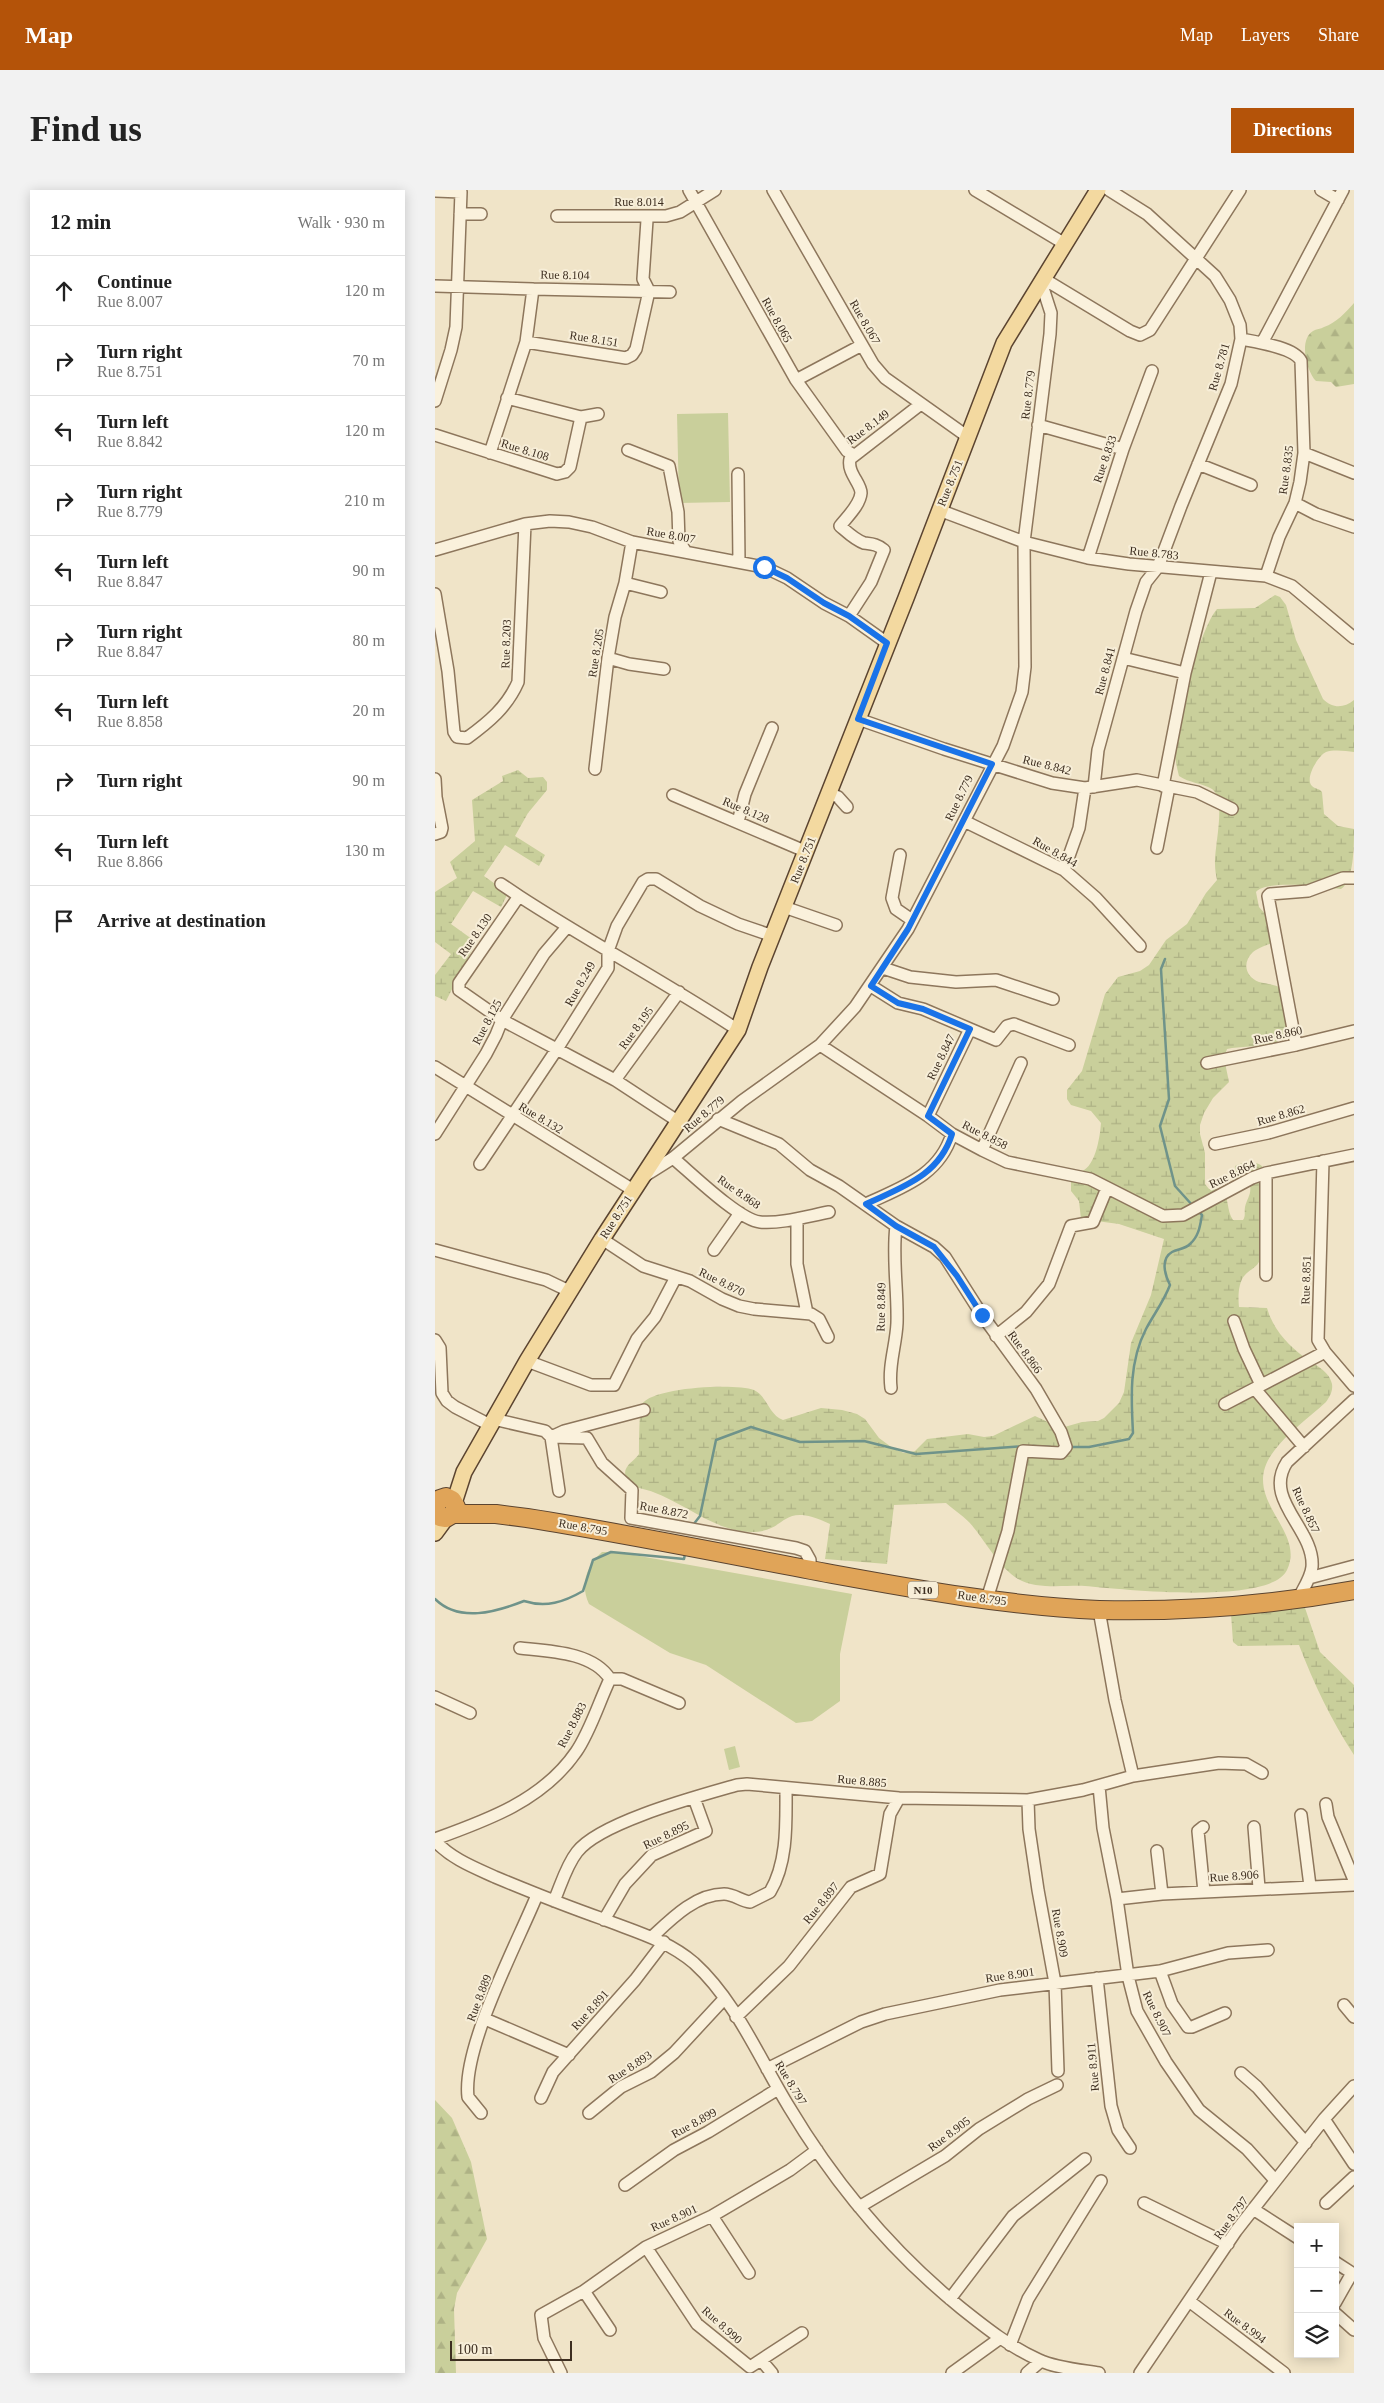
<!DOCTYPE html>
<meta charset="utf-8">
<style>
:root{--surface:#fff;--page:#f2f2f2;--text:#222;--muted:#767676;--line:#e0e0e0;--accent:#b45309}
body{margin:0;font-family:"Times New Roman",serif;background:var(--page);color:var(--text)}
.controls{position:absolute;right:15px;bottom:15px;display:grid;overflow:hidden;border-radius:0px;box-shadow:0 2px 12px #0003}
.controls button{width:45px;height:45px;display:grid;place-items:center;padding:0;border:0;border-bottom:1px solid var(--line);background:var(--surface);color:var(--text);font:25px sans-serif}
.scale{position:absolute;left:15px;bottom:12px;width:122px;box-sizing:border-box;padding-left:5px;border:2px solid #3d2e20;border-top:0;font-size:14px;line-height:18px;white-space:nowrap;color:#3d2e20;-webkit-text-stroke:4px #f7eed8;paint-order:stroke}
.stop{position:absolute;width:15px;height:15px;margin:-11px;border:4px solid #1a73e8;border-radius:50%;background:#fff}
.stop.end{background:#1a73e8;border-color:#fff;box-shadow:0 1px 5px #0008}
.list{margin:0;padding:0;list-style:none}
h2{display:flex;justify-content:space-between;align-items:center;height:65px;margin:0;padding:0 20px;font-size:21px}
h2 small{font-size:16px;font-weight:400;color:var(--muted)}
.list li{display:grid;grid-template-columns:32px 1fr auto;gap:15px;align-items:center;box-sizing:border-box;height:70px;padding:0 20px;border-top:1px solid var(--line)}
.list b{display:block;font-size:19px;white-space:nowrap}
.list p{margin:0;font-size:16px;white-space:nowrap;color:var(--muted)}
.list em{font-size:16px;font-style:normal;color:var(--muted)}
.icon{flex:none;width:28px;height:28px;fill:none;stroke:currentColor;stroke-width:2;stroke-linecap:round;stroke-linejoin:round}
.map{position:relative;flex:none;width:919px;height:2183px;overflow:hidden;border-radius:0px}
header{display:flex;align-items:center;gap:30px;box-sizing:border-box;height:70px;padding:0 25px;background:var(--accent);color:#fff}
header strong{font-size:24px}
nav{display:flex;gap:28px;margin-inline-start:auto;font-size:18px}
.intro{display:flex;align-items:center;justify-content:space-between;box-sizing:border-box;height:120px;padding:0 30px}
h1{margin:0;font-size:35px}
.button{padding:12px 22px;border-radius:0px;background:var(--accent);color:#fff;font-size:18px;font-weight:700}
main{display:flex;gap:30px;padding:0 30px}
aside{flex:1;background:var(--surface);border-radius:0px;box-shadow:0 2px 12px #0003}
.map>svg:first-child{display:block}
</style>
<header>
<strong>Map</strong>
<nav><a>Map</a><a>Layers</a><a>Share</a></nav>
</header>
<div class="intro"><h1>Find us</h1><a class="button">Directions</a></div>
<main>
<aside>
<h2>12 min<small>Walk · 930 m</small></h2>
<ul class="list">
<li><svg class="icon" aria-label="ahead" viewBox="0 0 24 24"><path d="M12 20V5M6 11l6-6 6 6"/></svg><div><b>Continue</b><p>Rue 8.007</p></div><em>120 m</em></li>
<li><svg class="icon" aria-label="right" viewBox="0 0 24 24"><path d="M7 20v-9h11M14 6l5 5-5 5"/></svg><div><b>Turn right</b><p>Rue 8.751</p></div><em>70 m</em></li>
<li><svg class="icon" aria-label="left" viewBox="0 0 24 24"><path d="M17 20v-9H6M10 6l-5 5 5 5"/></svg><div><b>Turn left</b><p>Rue 8.842</p></div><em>120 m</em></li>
<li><svg class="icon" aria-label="right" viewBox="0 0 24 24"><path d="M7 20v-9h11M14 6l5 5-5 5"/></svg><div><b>Turn right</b><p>Rue 8.779</p></div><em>210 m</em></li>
<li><svg class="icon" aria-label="left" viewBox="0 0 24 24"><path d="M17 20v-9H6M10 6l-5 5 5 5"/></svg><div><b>Turn left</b><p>Rue 8.847</p></div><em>90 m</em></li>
<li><svg class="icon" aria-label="right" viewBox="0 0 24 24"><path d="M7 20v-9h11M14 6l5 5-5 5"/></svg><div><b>Turn right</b><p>Rue 8.847</p></div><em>80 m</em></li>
<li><svg class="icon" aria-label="left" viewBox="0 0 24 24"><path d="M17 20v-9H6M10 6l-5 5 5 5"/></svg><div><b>Turn left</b><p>Rue 8.858</p></div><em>20 m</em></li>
<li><svg class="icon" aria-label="right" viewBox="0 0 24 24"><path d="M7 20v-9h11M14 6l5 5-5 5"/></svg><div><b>Turn right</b></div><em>90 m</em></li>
<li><svg class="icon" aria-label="left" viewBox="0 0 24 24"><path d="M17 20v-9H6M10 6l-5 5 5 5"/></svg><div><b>Turn left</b><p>Rue 8.866</p></div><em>130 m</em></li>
<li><svg class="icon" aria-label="arrive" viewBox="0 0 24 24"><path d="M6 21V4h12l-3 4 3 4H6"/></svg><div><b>Arrive at destination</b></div></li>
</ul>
</aside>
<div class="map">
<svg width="919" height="2183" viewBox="0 0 919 2183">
<defs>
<pattern id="forest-firs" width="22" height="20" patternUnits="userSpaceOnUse" patternTransform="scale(1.25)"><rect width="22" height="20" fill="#c9cf9b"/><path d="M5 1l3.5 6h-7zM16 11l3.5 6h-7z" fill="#aeb285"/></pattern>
<pattern id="wetland-marsh" width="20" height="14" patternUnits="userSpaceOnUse" patternTransform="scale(1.25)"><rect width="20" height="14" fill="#c9cf9b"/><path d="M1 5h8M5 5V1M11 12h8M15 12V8" fill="none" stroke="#aeb285"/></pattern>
</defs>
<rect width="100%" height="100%" fill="#f0e4c8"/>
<!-- green -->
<path fill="#c9cf9b" d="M293 223 295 312 244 313 242 224Z
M167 1362H182L417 1404 405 1464V1511L377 1531 361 1533 271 1475 235 1463 154 1414C145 1395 151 1376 167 1362Z
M300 1556 305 1577 294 1580 289 1559Z"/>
<!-- forest -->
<path fill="url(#forest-firs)" d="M919 113V194L901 197 896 192 881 191C872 182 863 150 878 141 881 139 886 139 889 137 901 133 911 122 919 113Z
M0 1910 17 1928 36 1972 52 2049 22 2103 19 2119 21 2183H0Z"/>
<!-- wetland -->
<path fill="url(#wetland-marsh)" d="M840 405 845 407 851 415 861 450 888 509C898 519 909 518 919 510V562C911 561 899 559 891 562 884 565 869 588 877 596 880 599 884 598 887 602L889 624 903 636 919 639C919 655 919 692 906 699 889 697 832 689 821 702L824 717 842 737 839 752C833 755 824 757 818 762 807 772 810 787 824 792 831 794 840 794 846 798 856 805 862 815 861 827 858 861 817 854 792 859L789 868 794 892 778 908 769 923 765 935V944L770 963V994L774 999H786C795 1008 791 1020 798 1030H808C811 1025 809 1023 810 1017 812 1008 818 1003 814 992L799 991 800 976C809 971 825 970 830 980L826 1067C823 1078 816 1078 810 1085 803 1092 803 1108 804 1117L832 1118C838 1139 852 1154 869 1167 879 1175 894 1180 897 1194 898 1201 895 1206 891 1212 875 1227 851 1244 839 1261 802 1309 872 1339 852 1380 835 1416 686 1399 650 1396 630 1395 602 1400 583 1389 565 1378 552 1354 539 1338 532 1328 520 1321 511 1313L459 1315 452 1374 390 1369 395 1334C344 1310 354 1342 317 1342 281 1342 251 1314 218 1302 209 1298 197 1299 192 1289 185 1277 199 1272 204 1264 204 1256 204 1219 207 1214 218 1197 300 1193 319 1200 332 1206 334 1225 348 1230L386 1218 407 1220 422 1224 430 1229 444 1248 459 1259 469 1263 480 1261 492 1249 533 1244 549 1247 558 1246 600 1226 626 1238 647 1232 663 1231 669 1228 684 1213 689 1202 696 1153 716 1105 729 1049 684 1034 646 1029 644 1011 636 1001V989L643 982C660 981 665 947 666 933L656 921 636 915 632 909V900L647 881 670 804 683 787 705 781 714 775 731 750 752 734 771 703 782 690C781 685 780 680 780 674 779 657 792 609 777 599 767 593 754 593 744 586 741 575 739 563 740 551 741 527 766 437 782 419L820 418Z
M83 580 93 588 108 587 112 592V600L93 623 80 646 110 665 104 676 70 655 49 686 73 703 66 717 38 701 16 734 41 752 11 811 0 806V785L16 764 0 752V702L22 688 15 672 40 651 37 610 68 591 67 586Z
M869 1415 885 1462 919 1495V1565C896 1530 879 1494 864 1455L803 1456 798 1452 796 1424Z"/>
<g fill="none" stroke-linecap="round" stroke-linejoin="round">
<!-- stream -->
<path stroke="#6f938a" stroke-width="2.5" d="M730 769 726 779 727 796 734 909 725 936 740 996 758 1016
M598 1256 615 1257
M635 1257H654L694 1249 698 1243C696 1207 694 1172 711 1139 719 1124 729 1111 735 1095 730 1085 725 1069 737 1062 743 1059 750 1059 755 1054 764 1046 765 1036 767 1025L764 1022
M258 1335 265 1326 281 1250 316 1237 365 1252 429 1251 481 1264 590 1256
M0 1409C24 1433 61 1422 89 1411 111 1418 129 1412 148 1401L158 1370 176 1362 249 1369 250 1364"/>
<defs>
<path id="minor" d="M254 0 361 190 412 261 419 265
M338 0 438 174 450 188 533 247
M540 0 630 54
M886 0 903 10
M0 1 26 2 21 137 16 160 0 211
M25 24H46
M122 26H231L245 22 280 0
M609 89 695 141 705 145 715 140 805 0
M0 96 98 99
M806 149C821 152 859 157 866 171L869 263 865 292 860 313 844 347 831 386
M91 152 98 99 235 102
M827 153 908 0
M361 190 427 155
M146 227 163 224
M603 235 688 259
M0 245 122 284 130 282 135 277 146 227 72 208
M193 260 234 276 243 322 244 351 251 362
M55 263 91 152 191 168 197 165 201 159 214 101 208 89 212 30 210 26
M869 263 919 283
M763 274 816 295
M303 284 304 372
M860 313 881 324 919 337
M504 320 589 352 653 368 694 374 831 386 857 396 919 448
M0 360 90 334 115 331 134 332 157 337 197 352 329 377 352 388 389 413 414 426 452 453
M653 368 688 259 717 181
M190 393 226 402
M0 404 13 481 19 542 22 547 32 548C54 532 72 517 83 492L90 334
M414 426 436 392 449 360C442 354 437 354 429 353 420 350 412 342 405 336 412 327 425 315 426 303 426 293 412 283 415 269L486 214
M173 468 194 474 229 479
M688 468 750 483
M423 529 509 559 617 593 650 598 702 590 762 602 797 619
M160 579 173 468 180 427 190 393 197 352
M0 589 1 607 7 638 6 642 0 644
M728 596 750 483 776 382
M659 597 663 560 701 421 711 392 723 377 746 316 796 194 806 149 805 135 795 110 780 86 712 24 674 0
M394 603 403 607 412 617
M238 605 372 662
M529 631 629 680 661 708 705 756
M303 632 310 604 337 538
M722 658 734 597
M465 665 457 708 461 719 477 730
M629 680 644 638 650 598
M66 694 84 706
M349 717 401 735
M448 778 475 787 521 792 561 790 618 809
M436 796 463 813 488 819 535 839 493 926
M535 839 561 850 572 836 579 834 634 855
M385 855 493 926 517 944 547 960 572 972 655 989 728 1026 748 1025 817 988 831 983 919 965
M861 855 833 706 835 704 873 701 908 688H919
M772 873 861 855 919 841
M0 877 198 1000
M180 890 244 802
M283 929 344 954 375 980 404 996 461 1036 499 1057 510 1067 547 1125 601 1199 626 1242 631 1257 626 1263 588 1261 573 1341 552 1409
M244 932 180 890 67 830 24 800V793L84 706C156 753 232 793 303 840
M0 944 51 864 61 845 67 830 109 764 132 737
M780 954 833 943 919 918
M547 960 586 873
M238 968C256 983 304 1030 325 1032 346 1034 373 1026 394 1022
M888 971 883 1150 890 1162 919 1196
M45 974 122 859 173 778V761L182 736 208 692 213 689H221L265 716 303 734 338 746
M831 983V1085
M211 985 238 968 307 911 385 855 420 817 473 739 568 556 587 502 590 477 589 352 615 144 616 123 607 95
M431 1014C467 997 504 986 517 944
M362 1029V1074L372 1123
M167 1049 208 1076 255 1091 287 1109 304 1116 319 1119 376 1124 384 1129 393 1147
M0 1060 111 1090 134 1101
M279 1060 305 1023
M799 1131 809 1159 826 1195
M561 1146 591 1122 614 1094 636 1036 658 1032 672 998
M0 1150 5 1158 7 1203 12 1211 20 1217 55 1235
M92 1171 156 1195H179L202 1149 220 1127 241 1087
M456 1198C453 1175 461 1156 462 1133 463 1101 457 1068 461 1036
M820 1199 869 1257
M790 1214 890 1162
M58 1229 110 1241 116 1247 152 1248 167 1273 197 1300 196 1328 361 1358 370 1361 375 1370V1380
M124 1301 116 1247 129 1241 209 1220
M874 1388 919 1376
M863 1409C868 1399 876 1388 877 1377 880 1339 827 1310 852 1272L919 1210
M85 1458C114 1461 158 1462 175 1489
M0 1507 35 1523
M698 1586 784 1573 811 1574 827 1583
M664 1596 668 1638 682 1709 693 1786 702 1821 731 1872 764 1920 812 1959 840 1990
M593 1610 594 1639 603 1700 620 1793 623 1881
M891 1614 893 1627 919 1690
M866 1625 875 1696
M768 1637 763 1641 769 1702
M819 1637 824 1698
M0 1649C53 1630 108 1610 141 1562 155 1542 164 1512 175 1489H187L244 1513
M0 1651C17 1669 38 1677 60 1687 96 1702 131 1716 168 1729 201 1742 232 1750 259 1773 301 1811 325 1870 354 1917 400 1994 457 2062 526 2118 551 2138 575 2157 604 2170 621 2178 645 2180 664 2183
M722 1661 727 1704
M682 1709 727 1704 919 1695
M119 1711C126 1695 131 1676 142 1662 165 1632 264 1606 302 1595L312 1594 464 1608 593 1610 648 1600 698 1586 680 1510 664 1420
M169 1730 190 1694 217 1665 271 1641 259 1608
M218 1746C237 1728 261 1704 289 1704 299 1704 306 1711 315 1712L335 1702C353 1672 351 1632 351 1598
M725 1781 737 1814 753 1837H757L790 1823
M662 1788 676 1916 683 1940 695 1958
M909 1815 919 1827
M301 1827 354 1776 416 1697 445 1684 455 1624 464 1608
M50 1829 134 1865
M332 1879 426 1832 450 1824 565 1800 725 1781 793 1763 833 1760
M806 1883 822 1897 871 1953
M106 1908 118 1882 200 1790 229 1752
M46 1923 33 1907C27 1857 82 1754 102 1705
M154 1923 186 1897 216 1882 239 1863 289 1809
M889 1929 919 1974
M190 1995 239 1960 273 1942 343 1899
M709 2013 793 2054
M891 2013 919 1987
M424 2017 510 1966 544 1939 593 1909 622 1895
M818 2019 863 2048
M277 2026 314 2083
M211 2057 262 2134 315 2177 367 2143
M900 2072 917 2083 900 2113
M515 2109 578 2026 650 1969
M754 2111 849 2183
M900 2123 919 2140
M175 2140 149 2101 211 2057 277 2026 355 1980 382 1960
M575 2155 593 2109 666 1991
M326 2170 337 2183
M126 2183 109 2148 106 2125 149 2101
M517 2183 564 2149
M592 2183 606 2171
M705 2183 801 2041 889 1929 919 1896"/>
<path id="major" d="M19 1313 29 1282 92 1171 167 1049 303 840 325 777 471 408 569 153 663 0
M0 1343 11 1328"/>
<path id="highway" d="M0 1317 5 1309 11 1307 17 1310 21 1317 18 1324 11 1328 5 1327 0 1320
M18 1324H61L92 1328C194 1344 296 1365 397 1384 485 1400 574 1416 664 1420 749 1422 836 1415 919 1400"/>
</defs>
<!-- minor casing -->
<use href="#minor" stroke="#8d765c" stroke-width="14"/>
<!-- major casing -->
<use href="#major" stroke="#5b4430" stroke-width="18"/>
<!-- highway casing -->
<use href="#highway" stroke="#5b4430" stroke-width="20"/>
<!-- minor -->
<use href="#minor" stroke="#faf1dc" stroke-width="11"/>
<!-- major -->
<use href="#major" stroke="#f3d9a0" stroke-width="15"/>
<!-- highway -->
<use href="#highway" stroke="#e0a458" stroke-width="18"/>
</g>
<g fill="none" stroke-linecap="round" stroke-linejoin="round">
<!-- route -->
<path stroke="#1a73e8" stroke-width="6" d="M329 377 352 388 389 413 414 426 452 453 423 529 557 574 473 739 436 796 463 813 488 819 535 839 493 926 517 944C504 986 467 997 431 1014L461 1036 499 1057 522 1086 547 1125"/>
</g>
<g text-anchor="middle" stroke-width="4" stroke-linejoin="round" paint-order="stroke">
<!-- shield labels -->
<rect fill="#f7eed8" stroke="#756857" stroke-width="1" x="473" y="1391.5" width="30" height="17" rx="4"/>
<g font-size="11" font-weight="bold" fill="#3d2e20">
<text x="488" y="1404">N10</text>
</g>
<!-- street labels -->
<g font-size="12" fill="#3d2e20" stroke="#f7eed8">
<text x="204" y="16">Rue 8.014</text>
<text transform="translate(130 85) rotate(1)" y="4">Rue 8.104</text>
<text transform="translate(342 130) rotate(61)" y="4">Rue 8.065</text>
<text transform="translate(430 132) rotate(60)" y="4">Rue 8.067</text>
<text transform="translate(159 149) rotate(9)" y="4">Rue 8.151</text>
<text transform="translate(784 177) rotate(-74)" y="4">Rue 8.781</text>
<text transform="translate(593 205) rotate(-83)" y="4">Rue 8.779</text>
<text transform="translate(433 237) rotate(-37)" y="4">Rue 8.149</text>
<text transform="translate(90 260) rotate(17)" y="4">Rue 8.108</text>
<text transform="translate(670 269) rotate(-71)" y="4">Rue 8.833</text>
<text transform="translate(851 280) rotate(-82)" y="4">Rue 8.835</text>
<text transform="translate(515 293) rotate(-68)" y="4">Rue 8.751</text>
<text transform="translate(236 345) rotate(10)" y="4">Rue 8.007</text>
<text transform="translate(719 363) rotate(6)" y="4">Rue 8.783</text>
<text transform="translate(71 454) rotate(-88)" y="4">Rue 8.203</text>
<text transform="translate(161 463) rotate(-81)" y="4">Rue 8.205</text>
<text transform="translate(670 481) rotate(-75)" y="4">Rue 8.841</text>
<text transform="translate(612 575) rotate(14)" y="4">Rue 8.842</text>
<text transform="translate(524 608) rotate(-64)" y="4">Rue 8.779</text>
<text transform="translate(311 620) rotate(23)" y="4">Rue 8.128</text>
<text transform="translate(620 662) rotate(30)" y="4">Rue 8.844</text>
<text transform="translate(368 670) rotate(-68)" y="4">Rue 8.751</text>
<text transform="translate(40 745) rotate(-55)" y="4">Rue 8.130</text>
<text transform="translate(145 794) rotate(-60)" y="4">Rue 8.249</text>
<text transform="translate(52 832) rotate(-62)" y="4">Rue 8.125</text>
<text transform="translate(201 838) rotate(-54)" y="4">Rue 8.195</text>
<text transform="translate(843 845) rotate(-12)" y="4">Rue 8.860</text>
<text transform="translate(506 867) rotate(-64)" y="4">Rue 8.847</text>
<text transform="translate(269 924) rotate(-40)" y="4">Rue 8.779</text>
<text transform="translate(846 925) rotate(-16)" y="4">Rue 8.862</text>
<text transform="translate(106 928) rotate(31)" y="4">Rue 8.132</text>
<text transform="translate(550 945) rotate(27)" y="4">Rue 8.858</text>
<text transform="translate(797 984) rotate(-26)" y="4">Rue 8.864</text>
<text transform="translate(304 1002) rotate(35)" y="4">Rue 8.868</text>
<text transform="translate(181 1027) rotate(-57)" y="4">Rue 8.751</text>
<text transform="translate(871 1090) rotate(-88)" y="4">Rue 8.851</text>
<text transform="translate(287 1092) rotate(26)" y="4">Rue 8.870</text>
<text transform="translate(446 1117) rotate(-89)" y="4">Rue 8.849</text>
<text transform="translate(590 1162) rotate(54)" y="4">Rue 8.866</text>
<text transform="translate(229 1320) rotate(11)" y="4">Rue 8.872</text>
<text transform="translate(871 1320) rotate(65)" y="4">Rue 8.857</text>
<text transform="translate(148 1337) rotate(10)" y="4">Rue 8.795</text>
<text transform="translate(547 1408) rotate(8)" y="4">Rue 8.795</text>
<text transform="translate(137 1535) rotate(-63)" y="4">Rue 8.883</text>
<text transform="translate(427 1591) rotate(5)" y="4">Rue 8.885</text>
<text transform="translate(231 1645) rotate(-26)" y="4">Rue 8.895</text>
<text transform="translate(799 1686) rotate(-4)" y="4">Rue 8.906</text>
<text transform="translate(386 1713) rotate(-51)" y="4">Rue 8.897</text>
<text transform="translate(625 1743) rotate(80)" y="4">Rue 8.909</text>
<text transform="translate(575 1785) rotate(-8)" y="4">Rue 8.901</text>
<text transform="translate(44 1808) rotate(-69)" y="4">Rue 8.889</text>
<text transform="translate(155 1820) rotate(-48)" y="4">Rue 8.891</text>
<text transform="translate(722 1824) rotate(64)" y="4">Rue 8.907</text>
<text transform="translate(195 1877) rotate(-33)" y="4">Rue 8.893</text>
<text transform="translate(658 1877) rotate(-95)" y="4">Rue 8.911</text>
<text transform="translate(356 1893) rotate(59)" y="4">Rue 8.797</text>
<text transform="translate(259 1933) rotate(-29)" y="4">Rue 8.899</text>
<text transform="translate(514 1944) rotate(-37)" y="4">Rue 8.905</text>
<text transform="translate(239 2028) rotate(-24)" y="4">Rue 8.901</text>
<text transform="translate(796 2028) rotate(-54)" y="4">Rue 8.797</text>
<text transform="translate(287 2135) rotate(42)" y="4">Rue 8.990</text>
<text transform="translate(810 2136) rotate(37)" y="4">Rue 8.994</text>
</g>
</g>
</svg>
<div class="controls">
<button>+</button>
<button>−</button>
<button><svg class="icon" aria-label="layers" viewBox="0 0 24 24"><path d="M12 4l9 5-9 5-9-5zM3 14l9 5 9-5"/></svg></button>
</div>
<div class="scale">100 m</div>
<div class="stop" style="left:329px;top:377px"></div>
<div class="stop end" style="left:547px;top:1125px"></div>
</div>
</main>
